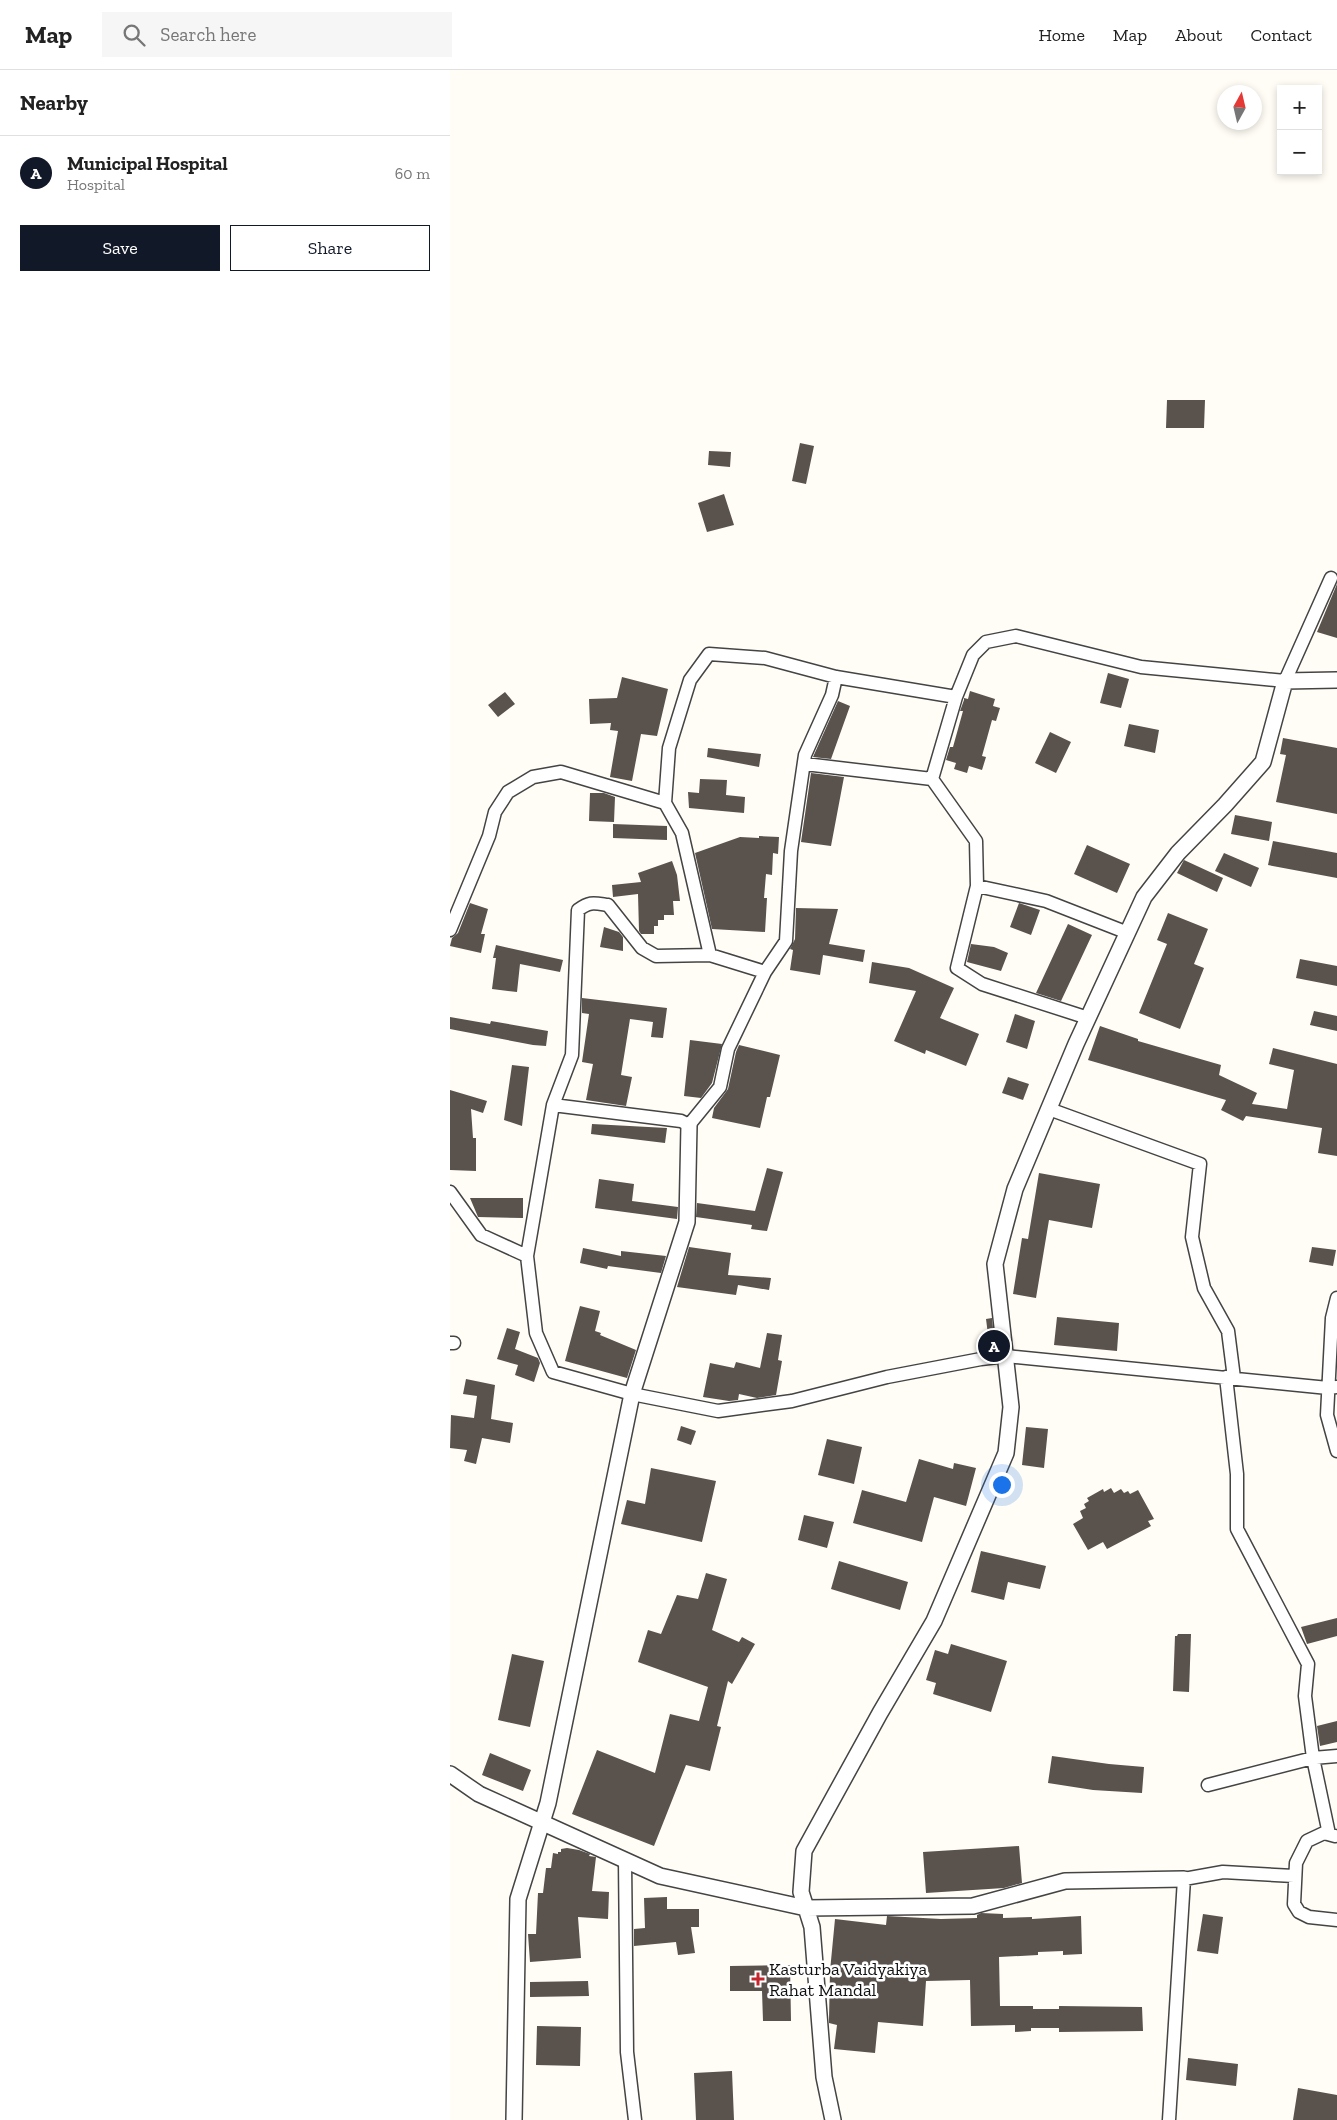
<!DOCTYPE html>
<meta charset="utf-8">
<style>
:root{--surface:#fff;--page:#f6f6f6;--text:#222;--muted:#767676;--line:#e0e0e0;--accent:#111827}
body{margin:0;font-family:"Zilla Slab",serif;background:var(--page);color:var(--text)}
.controls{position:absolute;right:15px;top:15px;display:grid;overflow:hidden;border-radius:0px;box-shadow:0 2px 8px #0003}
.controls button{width:45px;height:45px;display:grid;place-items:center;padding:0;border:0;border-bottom:1px solid var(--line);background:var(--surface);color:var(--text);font:25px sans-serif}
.compass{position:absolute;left:767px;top:15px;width:45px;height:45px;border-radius:50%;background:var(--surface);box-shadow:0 2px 8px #0003;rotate:8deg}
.you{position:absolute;left:551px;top:1414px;width:18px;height:18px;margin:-12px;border:4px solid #fff;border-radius:50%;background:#1a73e8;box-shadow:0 0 0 8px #1a73e833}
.badge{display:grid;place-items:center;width:32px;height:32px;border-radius:50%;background:var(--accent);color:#fff;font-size:16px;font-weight:700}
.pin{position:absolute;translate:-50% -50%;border:2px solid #fff;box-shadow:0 1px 5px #0006}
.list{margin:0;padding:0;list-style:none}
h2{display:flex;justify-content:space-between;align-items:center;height:65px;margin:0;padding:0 20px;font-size:21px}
h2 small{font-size:16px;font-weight:400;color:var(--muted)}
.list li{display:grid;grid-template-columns:32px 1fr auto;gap:15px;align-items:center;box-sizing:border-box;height:75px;padding:0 20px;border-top:1px solid var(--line)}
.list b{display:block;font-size:19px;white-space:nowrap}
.list p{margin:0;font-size:16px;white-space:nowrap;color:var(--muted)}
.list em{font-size:16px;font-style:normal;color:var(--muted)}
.actions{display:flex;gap:10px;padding:15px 20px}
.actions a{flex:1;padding:11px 0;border:1px solid var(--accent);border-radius:0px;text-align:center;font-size:18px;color:var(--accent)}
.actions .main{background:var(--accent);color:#fff}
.icon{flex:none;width:28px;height:28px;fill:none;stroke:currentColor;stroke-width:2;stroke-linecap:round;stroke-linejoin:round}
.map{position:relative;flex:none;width:887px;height:2050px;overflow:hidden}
header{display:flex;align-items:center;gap:30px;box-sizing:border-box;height:70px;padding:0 25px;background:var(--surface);border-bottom:1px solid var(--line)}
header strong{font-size:24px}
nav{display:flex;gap:28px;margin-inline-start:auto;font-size:18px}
.search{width:350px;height:45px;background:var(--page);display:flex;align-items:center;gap:12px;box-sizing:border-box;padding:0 18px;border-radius:0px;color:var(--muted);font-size:19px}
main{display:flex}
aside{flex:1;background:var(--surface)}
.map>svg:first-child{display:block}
</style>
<header>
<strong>Map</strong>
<div class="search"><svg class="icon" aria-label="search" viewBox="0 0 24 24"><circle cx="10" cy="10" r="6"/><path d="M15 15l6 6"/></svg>Search here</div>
<nav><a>Home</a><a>Map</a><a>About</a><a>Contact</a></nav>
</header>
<main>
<aside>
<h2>Nearby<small></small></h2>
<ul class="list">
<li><span class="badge">A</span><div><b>Municipal Hospital</b><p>Hospital</p></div><em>60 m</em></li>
</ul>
<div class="actions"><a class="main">Save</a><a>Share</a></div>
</aside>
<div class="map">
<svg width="887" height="2050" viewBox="0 0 887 2050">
<rect width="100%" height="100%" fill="#fffdf5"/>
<!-- building -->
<path fill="#5a524d" d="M717 330H755L754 358H716Z
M350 373 364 376 356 414 342 411Z
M259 381 281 382 280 397 258 395Z
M274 424 284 455 257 462 248 433Z
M887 514V568L867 562Z
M658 603 679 609 671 638 650 633Z
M172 607 218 619 207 666 191 664 182 711 160 707 168 661 160 660 161 653 140 654 139 629 167 628Z
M520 621 545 629 543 636 550 638 546 651 542 650 532 686 536 687 532 700 519 696 517 703 504 699 506 693 496 690 500 677H503L513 641H510L514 630V628L518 629Z
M55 622 65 634 48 647 38 635Z
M388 631 400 636 381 689 363 687Z
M679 654 709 660 705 683 674 676Z
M600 662 621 672 606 703 585 693Z
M833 668 887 678V744L826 732 836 685 830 684Z
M258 678 311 684 309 697 257 687Z
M361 703 394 707 381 776 351 772Z
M250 709 277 710 276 725 295 727 294 743 239 738 238 722 249 723Z
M140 723H154L165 727 164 752 139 751Z
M785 745 822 752 819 771 781 764Z
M163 754 217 756V770L163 768Z
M309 766 329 767 328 784 323 783 322 805 316 804 314 828H317L315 862 262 859 245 783 290 767 309 768Z
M823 771 887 783V808L818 795Z
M637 775 680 794 667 823 624 804Z
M774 783 809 798 801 817 765 801Z
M734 790 773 808 767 822 727 803Z
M222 791 227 805 230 831H223L224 845H214V850H208V856H204V864H191L189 861 188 824 163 827 162 815 191 812 188 803Z
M20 833 38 839 31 864H35L31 883 0 876 2 868 8 863Z
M569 833 590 840 581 865 560 857Z
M346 838 388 839 379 874 415 880 413 892 373 885 370 905 340 900 343 880 340 879 345 869Z
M718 843 758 859 744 894 754 898 730 959 689 943 717 874 707 870Z
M618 854 642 865 611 931 586 923Z
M154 857 169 862 173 867V881L150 877Z
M521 874 544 877 558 883 551 901 517 892Z
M46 875 113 890 110 902 70 894 67 922 42 919 46 888H43Z
M850 889 887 896V916L846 908Z
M422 892 459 898 504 918 490 948 529 964 516 996 476 980 475 984 444 971 466 921 419 913Z
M132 928 217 938 213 968 201 967 203 952 180 949 171 1005 182 1007 176 1036 136 1030 143 994 132 992 139 944 132 943Z
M864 941 887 946V961L860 955Z
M565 944 585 951 577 979 556 972Z
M0 947 40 954 41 951 98 961 96 976 83 975 0 959Z
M650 956 688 969V971L771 995 769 1005 807 1023 802 1034 837 1039 844 1000 819 994 823 978 887 994V1086L868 1083 872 1058 796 1046 793 1051 771 1040 776 1030 638 990Z
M240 970 272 974 262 1013 251 1028 234 1026Z
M289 975 330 985 320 1027H317L310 1058 262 1048 264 1038 278 1019 286 982Z
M62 995 79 997 72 1056 54 1050Z
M558 1007 579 1014 573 1030 552 1023Z
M0 1020 37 1031 33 1043 21 1039 23 1068H26V1101L0 1100Z
M142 1054 217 1058 215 1073 141 1064Z
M317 1098 333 1102 317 1161 301 1159 302 1155 246 1147 247 1133 305 1141Z
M589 1103 650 1114 642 1158 599 1150 586 1228 563 1224 572 1168 578 1169Z
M149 1109 184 1114 182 1131 228 1137 227 1149 145 1138Z
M20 1128H73V1148L28 1147Z
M239 1177 281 1183 278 1205 321 1208 319 1220 288 1215 286 1225 227 1217Z
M862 1177 886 1180 883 1196 859 1192Z
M133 1178 171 1186V1181L216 1186 211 1203 158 1196 157 1199 130 1193Z
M130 1236 150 1241 145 1261 151 1263 150 1265 186 1280 177 1308 115 1291Z
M607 1247 669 1253 667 1281 604 1275Z
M542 1248 545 1279 540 1280 536 1249Z
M57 1258 70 1262 65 1279 88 1288 90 1293 84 1312 65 1305 68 1295 47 1289Z
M317 1263 332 1265 328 1290 332 1291 326 1325 307 1328 289 1324 288 1330 279 1331 253 1327 260 1293 284 1298 286 1292 310 1298Z
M16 1309 45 1315 41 1349 63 1353 60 1373 32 1368 26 1394 14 1391 17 1380 0 1378 1 1345 24 1348 27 1326 13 1324Z
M231 1356 246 1361 241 1375 227 1370Z
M576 1357 598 1359 594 1398 572 1395Z
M377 1369 412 1377 404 1414 368 1405Z
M469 1389 503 1399 504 1393 526 1398 516 1436 484 1427 472 1472 403 1453 412 1420 456 1432Z
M201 1398 266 1411 252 1472 171 1454 177 1430 195 1434Z
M661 1418 664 1423 671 1419 674 1423 678 1421 680 1424 688 1420 704 1449 698 1451 701 1456 657 1479 653 1472 638 1480 623 1454 633 1448 630 1441 636 1438 634 1434 639 1431 637 1428 653 1419 654 1422Z
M354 1445 384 1452 377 1478 348 1470Z
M531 1481 596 1496 590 1519 558 1512 554 1530 521 1522Z
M389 1491 458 1512 450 1540 381 1519Z
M256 1503 277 1509 262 1560 289 1572 292 1567 305 1574 282 1614 278 1611 267 1656 271 1657 260 1701 236 1695 204 1776 122 1744 147 1680 205 1703 220 1644 249 1651 258 1617 188 1592 198 1560 211 1564 227 1525 248 1529Z
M887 1548V1566L857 1574 851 1557Z
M728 1564H741L739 1622 723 1621 725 1566H727Z
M501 1574 557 1591 541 1642 483 1624 486 1613 476 1610 485 1580 498 1584Z
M62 1584 94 1591 80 1657 48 1650Z
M887 1651V1672L870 1676 867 1656Z
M40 1683 81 1700 73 1721 32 1705Z
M602 1686 659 1694 694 1697 692 1723 643 1720 598 1713Z
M569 1776 572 1813 554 1818 476 1823 473 1782Z
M117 1778 129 1780 140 1784 139 1786 146 1787 142 1821 159 1822 158 1849 128 1847 131 1888 80 1892 78 1864H86L88 1823H93L96 1798H101L103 1783 108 1784V1782H111V1779Z
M217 1827V1839H249V1857H241L245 1883 228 1885 226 1872 184 1876V1859L195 1858 194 1828Z
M531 1843 553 1844V1848L582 1847V1849L631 1846 632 1884 613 1885V1881L588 1882V1885L549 1887 550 1936H583V1939H609V1936L692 1937 693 1961 609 1962V1958H581V1961L565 1962V1955L521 1956 520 1910 476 1911 473 1956 428 1952 425 1983 384 1979 387 1955 379 1953V1949L380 1901 385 1849 436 1855 437 1846 491 1849 527 1848V1845Z
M753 1844 773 1847 768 1884 747 1881Z
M340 1895 341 1951H313L312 1921H280V1896Z
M138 1911 139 1926 80 1927V1912Z
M87 1956 131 1957 130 1996 86 1995Z
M738 1988 788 1994 786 2016 736 2010Z
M282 2001 284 2050H246L244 2003Z
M848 2018 887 2025V2050H843Z"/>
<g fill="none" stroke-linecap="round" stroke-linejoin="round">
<defs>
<path id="minor" d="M386 607 382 625 355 685 341 781 336 871 315 902 278 979 270 1017 239 1055 231 1051 103 1035 77 1186 86 1263 103 1302 182 1324 268 1341 342 1331 437 1307 531 1289 556 1286 878 1318 887 1317
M355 694 482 709 526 771 527 816 507 898 532 914 638 948
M482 709 506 627 523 585 536 572 566 566 691 597 835 611 881 508
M527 816 596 831 678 863
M0 860 39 766 45 742 58 722 83 707 111 702 215 733
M260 885 232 763 215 733 219 678 240 610 259 584 315 588 386 607 506 627
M103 1035 122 985 128 840C140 831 144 833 158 835L192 878 206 886 260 885 315 902
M599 1039 750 1094 742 1167 754 1218 778 1261 784 1308
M0 1122 31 1165 77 1186
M887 1228 882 1248 877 1345 887 1381
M0 1273H4
M776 1307 787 1404V1459L858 1594 855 1626 863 1688 879 1764
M758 1715 863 1688 887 1686
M885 1766 874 1763 857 1771 846 1793 844 1834 849 1842 859 1847 887 1850
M175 1790 177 1982 185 2050
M719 2050 734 1809 773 1802 844 1806"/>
<path id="tertiary" d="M0 1704 29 1724 210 1806 356 1838 523 1836 615 1811 734 1809
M64 2050 68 1829 98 1733 182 1324 237 1152 239 1055
M383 2050 374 2007 362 1857 351 1822 354 1781 430 1643 484 1551 556 1383 561 1337 545 1194 565 1119 626 974 694 827 728 783 775 735 813 692 835 611 887 610"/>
</defs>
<!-- minor casing -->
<use href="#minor" stroke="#444" stroke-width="15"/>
<!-- tertiary casing -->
<use href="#tertiary" stroke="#444" stroke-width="18"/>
<!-- minor -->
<use href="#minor" stroke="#fff" stroke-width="12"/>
<!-- tertiary -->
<use href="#tertiary" stroke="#fff" stroke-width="15"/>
</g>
<!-- markers -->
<path fill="#c4262e" stroke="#fff" stroke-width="2" d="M305.5 1901.5h5v5h5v5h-5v5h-5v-5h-5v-5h5z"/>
<g text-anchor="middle" stroke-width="5" stroke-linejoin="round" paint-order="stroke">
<!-- poi labels -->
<g font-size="18" fill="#111" stroke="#fff" text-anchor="start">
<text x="319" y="1905">Kasturba Vaidyakiya<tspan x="319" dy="21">Rahat Mandal</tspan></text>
</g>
</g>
</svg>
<div class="controls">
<button>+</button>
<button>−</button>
</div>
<svg class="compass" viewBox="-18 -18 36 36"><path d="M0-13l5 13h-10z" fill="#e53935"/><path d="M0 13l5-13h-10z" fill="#767676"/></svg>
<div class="you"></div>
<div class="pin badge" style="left:544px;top:1276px">A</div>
</div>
</main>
